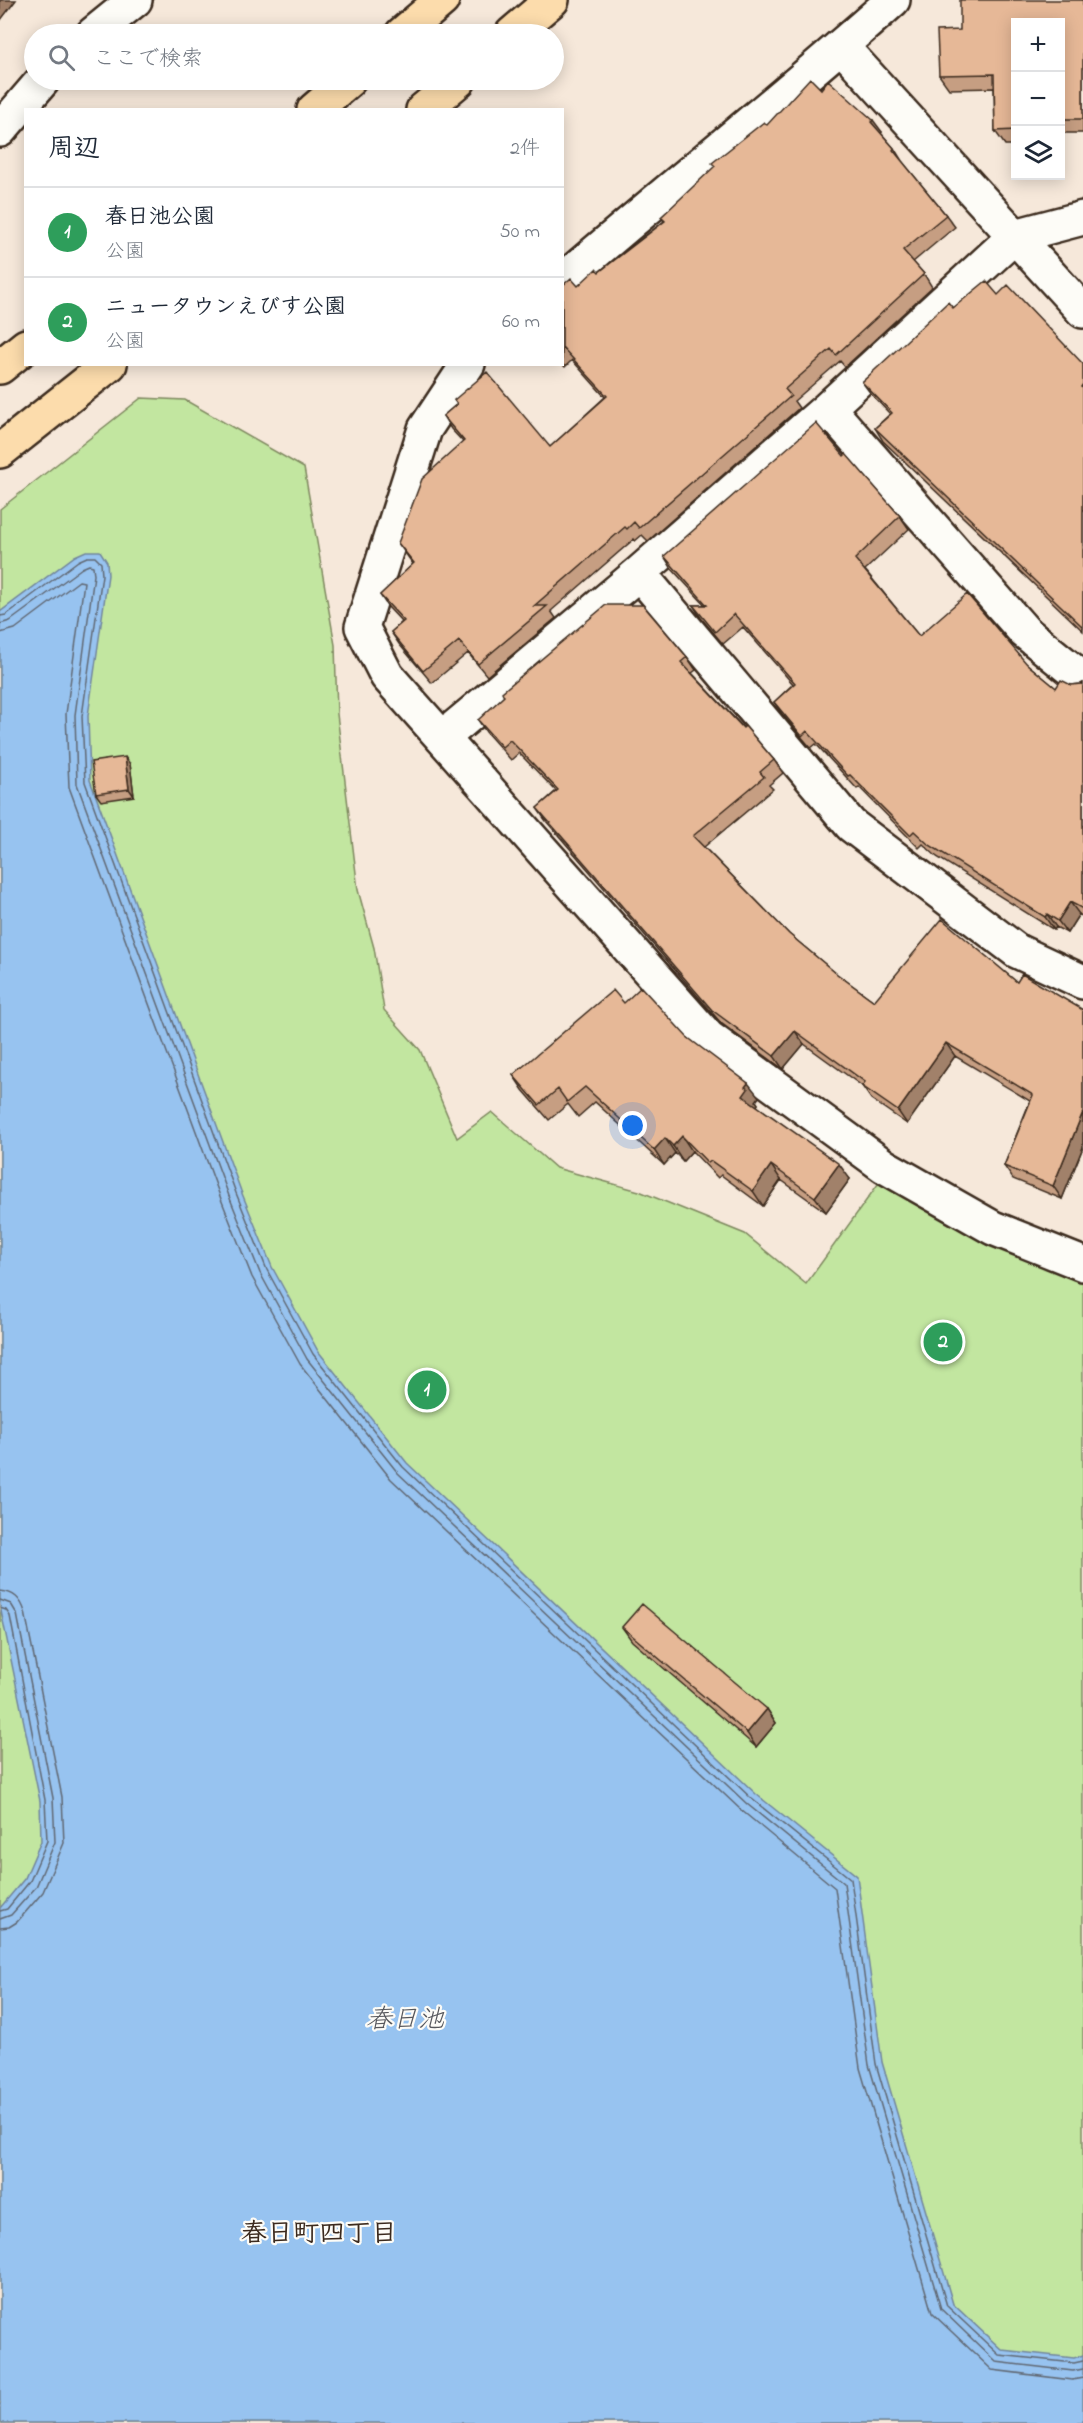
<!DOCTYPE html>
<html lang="ja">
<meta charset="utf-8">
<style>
:root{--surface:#fff;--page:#f2f2f3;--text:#1f2937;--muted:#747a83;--line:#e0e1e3;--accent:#c8321e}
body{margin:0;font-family:"Indie Flower","Klee One",sans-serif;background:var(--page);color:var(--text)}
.controls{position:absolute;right:18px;top:18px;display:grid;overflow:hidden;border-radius:0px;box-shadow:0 3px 15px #0003}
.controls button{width:54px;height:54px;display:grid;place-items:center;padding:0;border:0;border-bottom:2px solid var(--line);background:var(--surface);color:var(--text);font:30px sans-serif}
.you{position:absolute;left:633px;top:1126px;width:21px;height:21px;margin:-15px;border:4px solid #fff;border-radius:50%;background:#1a73e8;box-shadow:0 0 0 9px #1a73e833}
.badge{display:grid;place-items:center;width:39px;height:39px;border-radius:50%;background:var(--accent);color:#fff;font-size:20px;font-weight:700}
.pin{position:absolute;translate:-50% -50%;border:3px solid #fff;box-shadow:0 2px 6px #0006}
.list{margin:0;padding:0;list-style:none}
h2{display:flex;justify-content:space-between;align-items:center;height:78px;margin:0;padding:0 24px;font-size:26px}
h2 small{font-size:20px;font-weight:400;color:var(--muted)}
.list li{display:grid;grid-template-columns:39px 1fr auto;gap:18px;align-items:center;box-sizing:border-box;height:90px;padding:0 24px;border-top:2px solid var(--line)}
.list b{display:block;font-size:22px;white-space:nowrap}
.list p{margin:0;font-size:20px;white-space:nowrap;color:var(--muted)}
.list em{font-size:20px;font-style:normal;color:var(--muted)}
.icon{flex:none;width:33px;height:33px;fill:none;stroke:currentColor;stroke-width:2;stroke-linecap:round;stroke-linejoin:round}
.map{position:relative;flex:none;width:1083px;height:2423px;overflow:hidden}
.search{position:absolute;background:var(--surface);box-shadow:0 3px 15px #0003;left:24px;top:24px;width:540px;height:66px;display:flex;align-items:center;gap:15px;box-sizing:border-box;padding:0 21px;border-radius:33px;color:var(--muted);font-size:22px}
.panel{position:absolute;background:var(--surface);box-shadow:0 3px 15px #0003;left:24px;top:108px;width:540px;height:258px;border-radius:0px}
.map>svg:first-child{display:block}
</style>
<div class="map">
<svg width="1083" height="2423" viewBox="0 0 1083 2423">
<rect width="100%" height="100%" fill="#f6e8da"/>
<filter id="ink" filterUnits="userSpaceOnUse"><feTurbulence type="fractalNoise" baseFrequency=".0167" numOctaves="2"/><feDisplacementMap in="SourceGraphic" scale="12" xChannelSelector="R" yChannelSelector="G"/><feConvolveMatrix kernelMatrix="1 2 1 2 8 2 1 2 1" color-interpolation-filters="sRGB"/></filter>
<g filter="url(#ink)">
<!-- green -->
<path fill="#c2e6a0" stroke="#7e885f" stroke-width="1.5" d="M141 398 185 400 304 468 335 645 337 714 358 890 374 948 384 1010 420 1050 457 1138 492 1112 556 1168 639 1191 745 1234 806 1284 886 1173 1083 1272V2423H0V509Z"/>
<!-- water -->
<path fill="#97c3f0" stroke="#72869c" stroke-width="1.5" d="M86 551H100L107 562 108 575 88 716 90 780 241 1191 272 1267 318 1351 407 1463 756 1794 857 1876 882 2062 953 2304 1002 2350 1074 2358 1083 2355V2423H0V1908L25 1878 41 1841 40 1801 0 1606V612L75 556Z"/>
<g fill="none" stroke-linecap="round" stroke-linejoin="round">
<!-- shore -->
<path stroke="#606772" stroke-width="1.5" d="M0 616 6 615 78 561 87 557H95L101 563 102 575 82 716 85 782 236 1193 267 1270 313 1354 403 1467 752 1799 851 1879 876 2064 947 2306 999 2355 1074 2363 1083 2361
M0 624 10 621 82 568 89 565 93 566 94 575 75 715 77 784 229 1196 260 1273 307 1359 398 1473 747 1804 844 1883 869 2065 941 2309 996 2362 1073 2371 1083 2369
M0 633 15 629 79 581 84 582 66 714 69 787 221 1199 252 1277 300 1364 391 1479 741 1810 835 1888 860 2068 932 2313 992 2370 1072 2380 1083 2378
M0 1591C14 1592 21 1599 25 1612L62 1797 64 1843 43 1892 17 1922 9 1927 0 1928
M0 1600 11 1604 17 1614 53 1798 55 1842 36 1887 11 1915 0 1919
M0 1608 6 1610 10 1616 45 1800 47 1841 30 1881 7 1909 0 1911"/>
<defs>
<path id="street" d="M562 281C671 186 785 97 893 0
M468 364 425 429 362 627 387 676 708 1037 884 1166 993 1228 1083 1264
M828 408 1025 632 1083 679
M639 573 851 825 1017 951 1083 982
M442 738 639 573 828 408 1015 236 1083 218"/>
<path id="secondary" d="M93 34 135 0
M841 46 1083 311
M0 130 43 80"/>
<path id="highway" d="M402 34 442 0
M512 34 552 0
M314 110 349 80
M423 110 459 80
M0 367 26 346
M0 451 110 364"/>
</defs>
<!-- street casing -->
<use href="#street" stroke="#3b2a1e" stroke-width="38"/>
<!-- secondary casing -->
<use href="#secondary" stroke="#3b2a1e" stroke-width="38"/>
<!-- highway casing -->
<use href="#highway" stroke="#3b2a1e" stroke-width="38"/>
<!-- street -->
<use href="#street" stroke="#fdfcf7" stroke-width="33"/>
<!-- secondary -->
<use href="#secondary" stroke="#fdfcf7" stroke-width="33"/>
<!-- highway -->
<use href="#highway" stroke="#fcdcac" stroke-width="33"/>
</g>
<!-- wall -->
<path fill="#c69e82" stroke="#3b2a1e" stroke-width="1.5" d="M1083 0V133H1063V144H1060V22H1016V145H1005L995 131 994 88 949 89 939 75 960 30Z
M821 89 882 132 881 133 894 148 902 161 946 215 955 227 913 262 924 274 932 287 845 367 840 361 794 401 799 408 648 541 642 535 635 541 634 539 551 611 556 618 487 676 468 653 432 683 399 644 391 632 402 622 388 607 380 595 413 564 398 543 463 442 451 429 443 416 457 404 454 400 550 447 605 397 572 360 565 367 562 364V286H578L599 272 664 221 661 217 767 125Z
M998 295 1083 364V631L883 441 875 428 890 414 871 394 862 382 953 308Z
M844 456 900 516 909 529 865 570 919 636 1027 664 1056 688 1071 685 1081 684 1083 683V917L1079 914 1067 933 1056 927 1054 930 937 857 923 844 919 848 859 787 857 789 816 744 811 748 782 714 774 702 793 684 743 627 723 644 701 618 693 605H705L672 569 664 556Z
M687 657 696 670 692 673 774 760 783 773 769 785 773 789 704 847 789 934 837 974 874 1001 1017 982 1083 1010V1147L1062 1199 1013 1179 1004 1166 1030 1101 955 1056 907 1124 871 1099 862 1086 804 1044 783 1069 721 1023 546 821 537 808 556 791 519 753 511 760 486 732 478 720Z
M130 764 134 796 101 801 96 794Z
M624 1003 687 1037 759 1097 756 1101 758 1104 757 1106 850 1179 826 1212 781 1180 763 1206 721 1175 718 1178 692 1151 683 1161 675 1153 664 1165 595 1102 578 1117 568 1104 549 1120 523 1090 513 1075Z
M622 1627 767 1709 776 1723 756 1747 632 1641Z"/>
<!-- shaded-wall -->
<path fill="#a1816a" stroke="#3b2a1e" stroke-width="1.5" d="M0 0H16L0 21Z
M873 120 882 132 880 134 871 122Z
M1060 130 1063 133V144L1060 140Z
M125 757 130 764 134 796 129 789Z
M1070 902 1079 914 1067 933 1058 921Z
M1047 914 1056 927 1054 930 1045 917Z
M795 1031 804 1044 783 1069 774 1056Z
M946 1043 955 1056 907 1124 898 1111Z
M748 1083 759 1097 756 1101 758 1104 753 1111 743 1096 745 1087Z
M1083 1112V1147L1062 1199 1053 1186Z
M682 1136 692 1151 683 1161 673 1146Z
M665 1138 675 1153 664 1165 654 1150Z
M839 1164 850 1179 826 1212 815 1197Z
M771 1165 781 1180 763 1206 753 1191Z
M767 1709 776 1723 756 1747 747 1733Z"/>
<!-- building -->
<path fill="#e6b897" stroke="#3b2a1e" stroke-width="1.5" d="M960 0H1083V119H1060V22H1016V130L995 131 994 74 939 75 937 31 960 30Z
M810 78 821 89 828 80 873 120 871 122 894 148 893 150 946 215 903 250 924 274 836 355 831 349 785 389 791 396 639 528 634 522 627 529 625 527 534 606H547L478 664 459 641 423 671 391 632 404 621 380 595 414 563 398 543 422 479 464 441 443 416 457 404 454 400 487 372 550 447 607 396 563 348 562 349V286L571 278 578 286 596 269 599 272 665 221 661 217 715 166 712 163 764 122 767 125Z
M986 281 998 295 1008 285 1083 364V384L1081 387 1083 388V627L875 428 892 413 862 382 948 302 953 308Z
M816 423 844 456 846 454 900 516 855 559 919 636 967 594 1027 664 1056 688 1061 680 1071 685 1081 684 1083 683V909L1070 902 1058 921 1047 914 1045 917 928 844 914 831 910 835 850 775 848 776 807 731 802 736 774 702 795 683 734 614 715 632 693 605H707L664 556Z
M606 605H643L687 657 681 662 743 728 745 726 774 760 760 772 764 777 693 836 789 934 837 974 874 1001 942 919 1017 982 1022 974 1083 1010V1112L1053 1186 1004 1166 1033 1095 946 1043 898 1111 862 1086 865 1082 795 1031 774 1056 712 1010 537 808 558 790 510 740 502 747 478 720 504 696 502 692Z
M125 757 129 789 96 794 91 762Z
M641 987 687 1037 748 1083 745 1087 748 1089 743 1096 839 1164 815 1197 771 1165 753 1191 711 1161 708 1163 682 1136 673 1146 665 1138 654 1150 585 1087 567 1102 558 1089 539 1105 513 1075 613 990 624 1003Z
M642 1604 767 1709 747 1733 622 1627Z"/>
</g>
<g text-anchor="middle" stroke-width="4.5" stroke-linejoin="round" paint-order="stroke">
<!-- water labels -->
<g font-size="26" font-style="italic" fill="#57585d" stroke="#fdfcf7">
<text x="405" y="2027">春日池</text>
</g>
<!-- neighbourhood labels -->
<g font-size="26" font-weight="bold" fill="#3b2a1e" stroke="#fdfcf7">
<text x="319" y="2241">春日町四丁目</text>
</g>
</g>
</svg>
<div class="controls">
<button>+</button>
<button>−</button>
<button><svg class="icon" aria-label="layers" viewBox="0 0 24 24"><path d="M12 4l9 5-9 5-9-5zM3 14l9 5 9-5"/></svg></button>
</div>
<div class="you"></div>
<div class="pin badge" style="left:427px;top:1390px;background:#2e9e5b">1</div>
<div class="pin badge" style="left:943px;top:1342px;background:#2e9e5b">2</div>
<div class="search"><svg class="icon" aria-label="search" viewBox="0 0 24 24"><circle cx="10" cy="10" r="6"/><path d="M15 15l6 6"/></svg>ここで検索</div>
<section class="panel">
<h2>周辺<small>2件</small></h2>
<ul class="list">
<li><span class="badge" style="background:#2e9e5b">1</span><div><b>春日池公園</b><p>公園</p></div><em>50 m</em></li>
<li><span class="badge" style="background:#2e9e5b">2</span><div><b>ニュータウンえびす公園</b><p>公園</p></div><em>60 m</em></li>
</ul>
</section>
</div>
